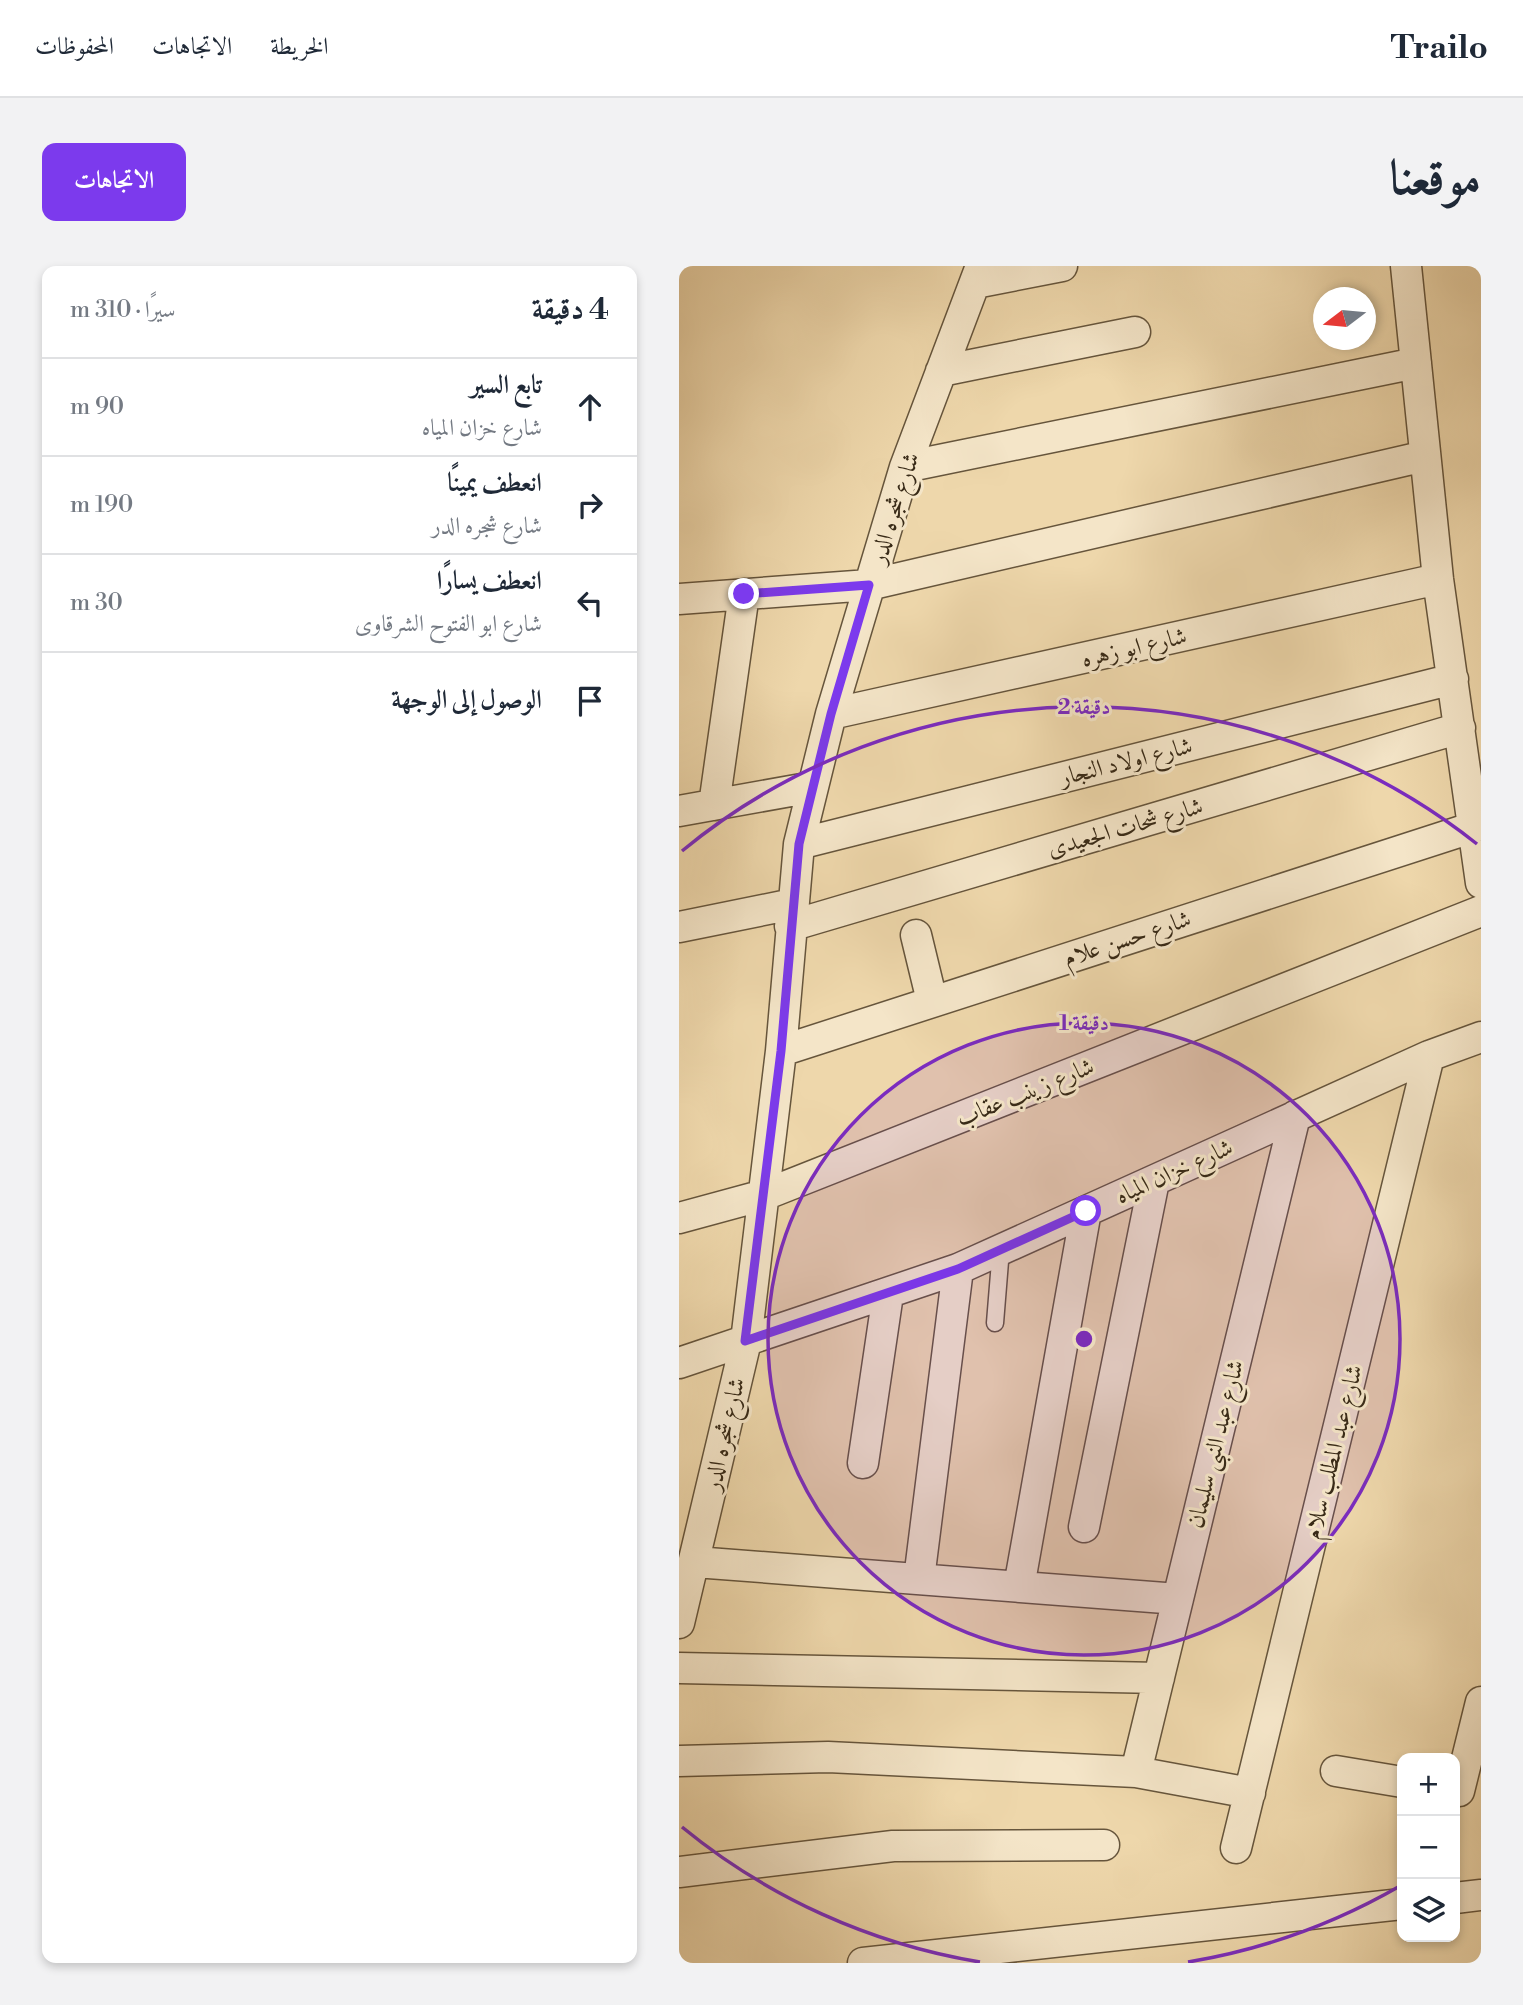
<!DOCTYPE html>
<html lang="ar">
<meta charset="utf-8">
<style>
:root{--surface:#fff;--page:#f2f2f3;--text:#1f2937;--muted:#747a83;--line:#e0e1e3;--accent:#7c3aed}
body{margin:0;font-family:"Libre Bodoni",Amiri,serif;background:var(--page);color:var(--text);direction:rtl}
.controls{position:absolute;right:21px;bottom:21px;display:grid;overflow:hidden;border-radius:14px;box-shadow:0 4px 10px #0003}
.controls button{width:63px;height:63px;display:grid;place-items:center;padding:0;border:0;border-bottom:2px solid var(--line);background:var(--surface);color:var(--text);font:35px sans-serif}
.compass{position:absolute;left:634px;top:21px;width:63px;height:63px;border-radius:50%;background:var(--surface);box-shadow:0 4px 10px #0003;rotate:254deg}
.stop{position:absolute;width:21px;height:21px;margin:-16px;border:5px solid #7c3aed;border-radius:50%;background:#fff}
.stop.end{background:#7c3aed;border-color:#fff;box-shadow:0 2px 7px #0008}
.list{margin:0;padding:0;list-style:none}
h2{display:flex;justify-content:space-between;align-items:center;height:91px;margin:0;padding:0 28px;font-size:30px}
h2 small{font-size:23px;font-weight:400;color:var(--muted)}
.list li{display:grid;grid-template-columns:46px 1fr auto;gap:21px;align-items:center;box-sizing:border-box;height:98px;padding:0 28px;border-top:2px solid var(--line)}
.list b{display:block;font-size:26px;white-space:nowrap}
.list p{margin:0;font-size:23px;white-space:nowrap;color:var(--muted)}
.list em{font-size:23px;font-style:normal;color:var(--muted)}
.icon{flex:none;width:38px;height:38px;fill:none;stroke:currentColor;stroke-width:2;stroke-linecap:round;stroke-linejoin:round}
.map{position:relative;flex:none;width:802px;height:1697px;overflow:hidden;direction:ltr;border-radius:14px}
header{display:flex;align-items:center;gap:42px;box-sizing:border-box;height:98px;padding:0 35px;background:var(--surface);border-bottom:2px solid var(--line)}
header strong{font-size:33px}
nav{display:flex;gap:38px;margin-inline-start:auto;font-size:24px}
.intro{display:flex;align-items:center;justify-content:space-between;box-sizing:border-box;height:168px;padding:0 42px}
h1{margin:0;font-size:49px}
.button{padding:18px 32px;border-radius:14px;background:var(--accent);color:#fff;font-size:24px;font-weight:700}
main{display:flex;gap:42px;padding:0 42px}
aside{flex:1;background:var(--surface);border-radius:14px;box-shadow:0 4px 10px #0003}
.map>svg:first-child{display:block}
</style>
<header>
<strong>Trailo</strong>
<nav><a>الخريطة</a><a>الاتجاهات</a><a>المحفوظات</a></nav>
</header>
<div class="intro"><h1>موقعنا</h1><a class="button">الاتجاهات</a></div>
<main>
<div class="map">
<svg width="802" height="1697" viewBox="0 0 802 1697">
<rect width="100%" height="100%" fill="#eed7ab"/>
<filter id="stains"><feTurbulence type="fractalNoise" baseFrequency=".00286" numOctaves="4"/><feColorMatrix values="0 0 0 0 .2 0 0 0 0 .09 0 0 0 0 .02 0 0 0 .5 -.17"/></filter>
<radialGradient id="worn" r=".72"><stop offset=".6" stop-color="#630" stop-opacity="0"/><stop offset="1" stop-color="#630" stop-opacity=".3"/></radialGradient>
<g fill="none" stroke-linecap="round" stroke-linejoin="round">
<defs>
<path id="lane" d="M316 1057 322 983"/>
<path id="street" d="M727 0 759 313 802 617
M296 17 383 0
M262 105 456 66
M226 201 737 97
M0 333 190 319 746 190
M152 448 759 313
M35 539 65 328
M0 545 134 521
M120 578 774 413
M111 660 781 462
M0 661 114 638
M237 669 253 735
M102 785 795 561
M0 952 85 929 802 645
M0 1097 279 1003 750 790 802 771
M184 1197 209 1028
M405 1261 475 915
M16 1296 499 1333
M240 1313 279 1003
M340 1321 407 945
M0 1357 67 1075 102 785 120 578 152 448 226 201 302 0
M0 1402 480 1412
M0 1495 149 1491 457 1506 571 1527
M657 1505 723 1516
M457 1506 616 850
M780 1525 802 1436
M557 1582 750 790
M0 1606 214 1580 425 1579
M776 1632 802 1629
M184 1697 723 1638"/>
</defs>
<!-- lane casing -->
<use href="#lane" stroke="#66553c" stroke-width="19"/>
<!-- street casing -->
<use href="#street" stroke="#66553c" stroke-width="33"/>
<!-- lane -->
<use href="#lane" stroke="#f4e5c8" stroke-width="16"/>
<!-- street -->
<use href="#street" stroke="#f4e5c8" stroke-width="30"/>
</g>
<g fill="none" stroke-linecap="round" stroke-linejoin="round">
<!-- route -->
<path stroke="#7c3aed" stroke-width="9" d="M65 328 190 319 152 448 120 578 102 785 66 1075 279 1003 407 945"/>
</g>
<!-- distance rings -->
<circle cx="405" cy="1073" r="316" fill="#7b2cbf" fill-opacity=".12"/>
<g fill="none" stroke="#7b2cbf" stroke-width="3.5">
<circle cx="405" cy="1073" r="316"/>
<path d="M721 1620A632 632 0 0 1 509 1696M301 1696A632 632 0 0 1 3 1561M3 585A632 632 0 0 1 798 578"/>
</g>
<g text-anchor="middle" stroke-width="6" stroke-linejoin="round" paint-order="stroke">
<!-- street labels -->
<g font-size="24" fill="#382a17" stroke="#f4e5c8">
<text transform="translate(215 242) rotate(-72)" y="8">شارع شجره الدر</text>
<text transform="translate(455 381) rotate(-13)" y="8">شارع ابو زهره</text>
<text transform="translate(447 495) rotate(-14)" y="8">شارع اولاد النجار</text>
<text transform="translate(446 561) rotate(-16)" y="8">شارع شحات الجعيدى</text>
<text transform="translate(448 672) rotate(-18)" y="8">شارع حسن علام</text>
<text transform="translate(346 826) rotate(-22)" y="8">شارع زينب عقاب</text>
<text transform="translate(495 905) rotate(-24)" y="8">شارع خزان المياه</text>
<text transform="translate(45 1168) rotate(-77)" y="8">شارع شجره الدر</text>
<text transform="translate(536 1178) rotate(-76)" y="8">شارع عبد النبى سليمان</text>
<text transform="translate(654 1186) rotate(-76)" y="8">شارع عبد المطلب سلام</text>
</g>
</g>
<circle cx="405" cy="1073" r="10" fill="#7b2cbf" stroke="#f4e5c8" stroke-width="3.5"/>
<g font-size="21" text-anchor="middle" font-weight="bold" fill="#7b2cbf" stroke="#f4e5c8" stroke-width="6" stroke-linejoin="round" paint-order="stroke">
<text x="405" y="448">2 دقيقة</text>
<text x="405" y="764">1 دقيقة</text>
</g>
<rect width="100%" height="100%" filter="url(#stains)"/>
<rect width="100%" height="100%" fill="url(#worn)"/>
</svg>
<div class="controls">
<button>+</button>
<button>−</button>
<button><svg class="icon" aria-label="layers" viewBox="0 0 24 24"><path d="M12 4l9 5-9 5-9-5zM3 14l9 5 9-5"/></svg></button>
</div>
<svg class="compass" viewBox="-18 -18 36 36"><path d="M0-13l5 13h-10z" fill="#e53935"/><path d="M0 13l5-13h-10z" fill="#747a83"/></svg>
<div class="stop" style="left:407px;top:945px"></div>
<div class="stop end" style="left:65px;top:328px"></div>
</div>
<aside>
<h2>4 دقيقة<small>سيرًا · 310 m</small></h2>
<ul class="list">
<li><svg class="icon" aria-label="ahead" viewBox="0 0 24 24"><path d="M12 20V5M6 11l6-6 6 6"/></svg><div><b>تابع السير</b><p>شارع خزان المياه</p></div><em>90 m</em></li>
<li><svg class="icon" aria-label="right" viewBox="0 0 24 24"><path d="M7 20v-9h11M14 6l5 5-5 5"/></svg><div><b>انعطف يمينًا</b><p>شارع شجره الدر</p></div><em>190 m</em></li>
<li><svg class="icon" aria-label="left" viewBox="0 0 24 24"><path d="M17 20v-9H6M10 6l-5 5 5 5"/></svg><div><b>انعطف يسارًا</b><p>شارع ابو الفتوح الشرقاوى</p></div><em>30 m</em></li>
<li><svg class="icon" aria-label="arrive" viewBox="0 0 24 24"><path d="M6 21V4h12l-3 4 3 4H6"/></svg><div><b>الوصول إلى الوجهة</b></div></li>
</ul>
</aside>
</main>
